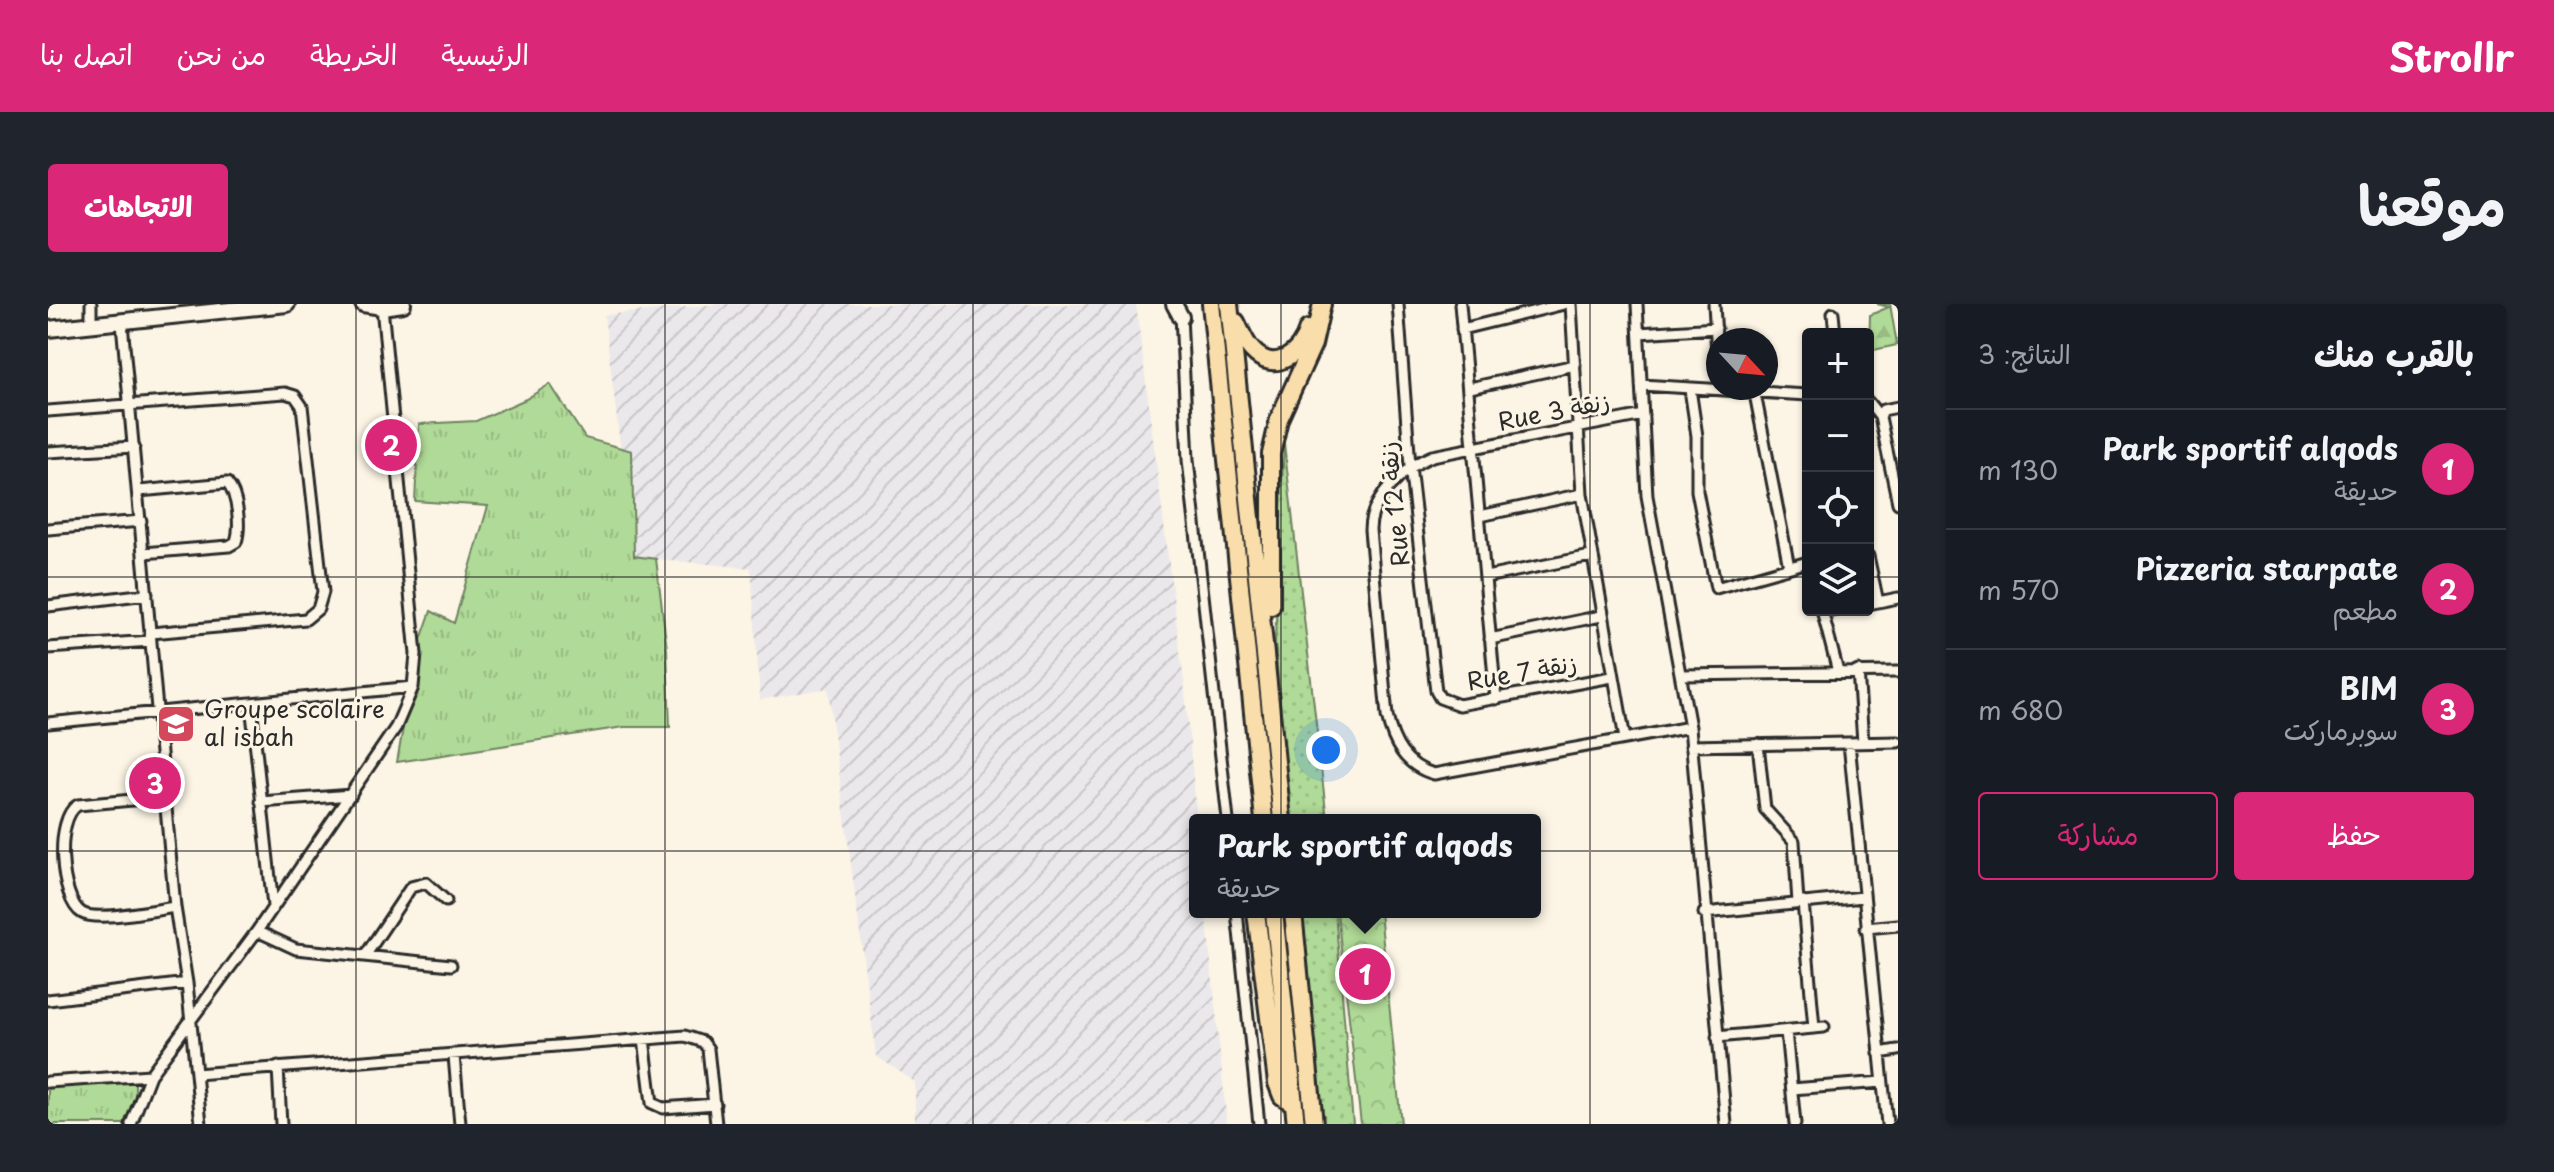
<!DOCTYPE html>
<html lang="ar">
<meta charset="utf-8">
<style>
:root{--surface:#171b24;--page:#20242c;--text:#f1f3f6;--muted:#9ea1a6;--line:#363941;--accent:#db2777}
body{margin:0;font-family:"Playpen Sans","Playpen Sans Arabic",sans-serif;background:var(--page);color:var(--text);direction:rtl}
.controls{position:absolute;right:24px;top:24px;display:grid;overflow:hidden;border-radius:8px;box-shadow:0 2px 6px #0004}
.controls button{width:72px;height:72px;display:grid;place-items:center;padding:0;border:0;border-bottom:2px solid var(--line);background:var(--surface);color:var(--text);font:40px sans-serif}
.compass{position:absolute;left:1658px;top:24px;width:72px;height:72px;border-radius:50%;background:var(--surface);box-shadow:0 2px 6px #0004;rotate:116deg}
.you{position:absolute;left:1278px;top:446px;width:28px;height:28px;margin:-20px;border:6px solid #fff;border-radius:50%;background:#1a73e8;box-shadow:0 0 0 12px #1a73e833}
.badge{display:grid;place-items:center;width:52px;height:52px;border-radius:50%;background:var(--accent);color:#fff;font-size:26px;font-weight:700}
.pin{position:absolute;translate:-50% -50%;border:4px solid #fff;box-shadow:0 2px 8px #0006}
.popup{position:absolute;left:1141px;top:510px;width:352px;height:104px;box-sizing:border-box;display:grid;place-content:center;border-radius:8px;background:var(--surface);filter:drop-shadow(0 2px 6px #0005);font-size:26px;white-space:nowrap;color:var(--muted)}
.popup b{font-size:30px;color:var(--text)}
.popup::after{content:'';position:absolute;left:50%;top:100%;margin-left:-16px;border:16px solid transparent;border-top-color:var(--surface)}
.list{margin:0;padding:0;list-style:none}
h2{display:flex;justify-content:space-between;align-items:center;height:104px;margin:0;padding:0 32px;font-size:34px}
h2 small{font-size:26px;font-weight:400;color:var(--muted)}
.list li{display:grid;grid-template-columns:52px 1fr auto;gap:24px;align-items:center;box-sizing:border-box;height:120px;padding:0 32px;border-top:2px solid var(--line)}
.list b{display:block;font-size:30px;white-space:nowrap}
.list p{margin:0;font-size:26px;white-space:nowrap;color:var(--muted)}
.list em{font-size:26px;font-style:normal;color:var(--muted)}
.actions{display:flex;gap:16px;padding:24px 32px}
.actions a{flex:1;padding:18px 0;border:2px solid var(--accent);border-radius:8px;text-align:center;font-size:28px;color:var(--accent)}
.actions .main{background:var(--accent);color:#fff}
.icon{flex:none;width:44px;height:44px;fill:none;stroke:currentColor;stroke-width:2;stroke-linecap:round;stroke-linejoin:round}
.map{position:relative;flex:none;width:1850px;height:820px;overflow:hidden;direction:ltr;border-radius:8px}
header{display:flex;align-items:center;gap:48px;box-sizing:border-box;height:112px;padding:0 40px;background:var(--accent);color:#fff}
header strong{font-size:38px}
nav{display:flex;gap:44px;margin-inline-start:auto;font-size:28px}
.intro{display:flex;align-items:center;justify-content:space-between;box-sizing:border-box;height:192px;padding:0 48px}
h1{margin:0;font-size:56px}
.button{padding:20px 36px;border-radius:8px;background:var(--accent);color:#fff;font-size:28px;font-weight:700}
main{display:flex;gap:48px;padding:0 48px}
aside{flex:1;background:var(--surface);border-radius:8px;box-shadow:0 2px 6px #0004}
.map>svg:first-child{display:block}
</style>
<header>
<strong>Strollr</strong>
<nav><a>الرئيسية</a><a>الخريطة</a><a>من نحن</a><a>اتصل بنا</a></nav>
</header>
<div class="intro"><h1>موقعنا</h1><a class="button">الاتجاهات</a></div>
<main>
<aside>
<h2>بالقرب منك<small>النتائج: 3</small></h2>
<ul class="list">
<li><span class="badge">1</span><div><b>Park sportif alqods</b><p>حديقة</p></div><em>130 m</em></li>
<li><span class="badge">2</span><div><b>Pizzeria starpate</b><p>مطعم</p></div><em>570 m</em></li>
<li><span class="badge">3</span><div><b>BIM</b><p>سوبرماركت</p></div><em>680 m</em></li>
</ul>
<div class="actions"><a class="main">حفظ</a><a>مشاركة</a></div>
</aside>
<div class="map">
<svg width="1850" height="820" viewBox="0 0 1850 820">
<defs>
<pattern id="industrial-furrows" width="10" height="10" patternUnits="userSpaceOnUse" patternTransform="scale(2)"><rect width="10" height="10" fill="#ebe8eb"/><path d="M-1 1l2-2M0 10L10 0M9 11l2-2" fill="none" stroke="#cac7ca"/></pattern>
<pattern id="grass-tufts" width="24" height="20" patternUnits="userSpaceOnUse" patternTransform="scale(2)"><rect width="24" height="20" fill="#b0da97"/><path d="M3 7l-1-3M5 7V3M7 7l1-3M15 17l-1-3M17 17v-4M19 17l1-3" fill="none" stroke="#98bb82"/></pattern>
<pattern id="forest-firs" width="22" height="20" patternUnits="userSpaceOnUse" patternTransform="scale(2)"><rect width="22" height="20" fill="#b0da97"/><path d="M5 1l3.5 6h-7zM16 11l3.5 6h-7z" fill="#98bb82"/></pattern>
<pattern id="park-crowns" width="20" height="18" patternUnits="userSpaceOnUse" patternTransform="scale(2)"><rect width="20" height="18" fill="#b0da97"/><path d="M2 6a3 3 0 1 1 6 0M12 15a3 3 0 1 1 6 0" fill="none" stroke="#98bb82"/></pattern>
<pattern id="garden-dots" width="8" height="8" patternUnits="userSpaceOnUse" patternTransform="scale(2)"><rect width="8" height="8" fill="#b0da97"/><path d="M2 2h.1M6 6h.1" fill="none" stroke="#98bb82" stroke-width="1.8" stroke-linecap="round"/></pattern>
</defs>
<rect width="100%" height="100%" fill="#fcf5e5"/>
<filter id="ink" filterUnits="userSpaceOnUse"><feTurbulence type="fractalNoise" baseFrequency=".0125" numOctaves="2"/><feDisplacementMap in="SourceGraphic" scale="16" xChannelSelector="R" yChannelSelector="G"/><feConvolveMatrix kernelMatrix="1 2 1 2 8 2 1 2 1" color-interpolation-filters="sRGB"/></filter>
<g filter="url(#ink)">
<!-- industrial -->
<path fill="url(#industrial-furrows)" d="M670 0H1088L1136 378 1149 516 1147 608H1158L1179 820H867V778L828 752 780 384 712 396 703 264 586 253 556 11Z"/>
<!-- grass -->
<path fill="url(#grass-tufts)" stroke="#6e8261" stroke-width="2" d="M502 80 537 134 584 147 586 252 608 255 619 345 622 423H576L349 458 368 350 383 307 406 319 440 202 367 197 371 120 428 117 478 95Z
M87 770V820H0V785Z"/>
<!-- forest -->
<path fill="url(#forest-firs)" stroke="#6e8261" stroke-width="2" d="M1829 0H1842L1849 41 1821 47 1822 11 1841 3Z"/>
<!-- park -->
<path fill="url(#park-crowns)" stroke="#6e8261" stroke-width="2" d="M1289 608H1332L1353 820H1313Z"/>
<!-- garden -->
<path fill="url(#garden-dots)" stroke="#6e8261" stroke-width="2" d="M1236 139 1279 516H1242L1227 338Z
M1251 608H1287L1305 820H1273Z"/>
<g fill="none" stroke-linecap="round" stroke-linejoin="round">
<defs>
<path id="street" d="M1350 0 1362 162 1388 387 1392 394 1411 401 1564 373
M1412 0 1448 395
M1523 0 1534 190 1577 435
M1589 0 1599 192 1642 423 1678 820
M1666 0 1670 67
M1785 9 1787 30
M1133 11 1140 156 1180 516
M74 19 127 603 139 679 153 820
M43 22V0
M1414 25 1516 0
M1591 29 1668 24
M1593 81 1760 91
M1422 84 1527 61
M1642 85 1649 132V187L1668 284 1760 258
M1707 90 1741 263
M1820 98 1832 113
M1850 103 1835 106 1832 113 1850 199
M0 107 237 89 247 92 254 102 275 288 270 305 258 315 103 329
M1595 111 1384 152C1356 163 1322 195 1322 226L1339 412C1345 439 1357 462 1386 470L1642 423
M0 148 86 143
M91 187 179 179C190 191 193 223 188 238L181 242 95 249
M1432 212 1534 190
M0 225 93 217
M1820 252 1830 298
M1438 273 1543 252
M1820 300 1850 294
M0 302 99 290
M1774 306 1790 368
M1775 309 1788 306
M1442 335 1553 312
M0 344 103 337
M1810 367 1815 438
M1633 371 1850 368
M203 400 225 602
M0 419 365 383
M1801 439 1839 820
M1710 440 1717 505 1746 537 1750 599
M1643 442 1850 438
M117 493 30 501C6 514 12 596 34 609 50 618 107 606 127 603
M213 498 303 491
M1755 598 1766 724
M1189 608 1211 820
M1656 609 1815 593
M1818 624 1850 621
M209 627 248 645 403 661
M317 652 363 583 378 579 398 597
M0 696 139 679
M1738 727 1747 820
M1669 733 1776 723
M596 735 604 799 615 804 667 800
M1831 749 1850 746
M406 752 412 820
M230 763 233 820
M148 770 637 732 655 738 660 745 668 820
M0 778 102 771
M1744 785 1834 778
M83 820 102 771 209 627 348 423 365 383 368 350 334 3"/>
<path id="secondary" d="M315 0 334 3 355 0
M1126 0 1133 13
M0 25 239 0"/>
<path id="highway" d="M1163 0 1216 516
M1181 0 1234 516
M1188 18C1193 28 1197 39 1204 46 1226 71 1253 50 1260 25
M1223 302V150L1231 115 1265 40 1274 0
M1208 608 1229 779 1234 792 1245 799
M1226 608 1248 820
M1245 608 1266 820"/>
</defs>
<!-- street casing -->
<use href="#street" stroke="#2b2b2b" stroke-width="15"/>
<!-- secondary casing -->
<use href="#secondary" stroke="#2b2b2b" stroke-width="20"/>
<!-- highway casing -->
<use href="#highway" stroke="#2b2b2b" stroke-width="22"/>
<!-- street -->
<use href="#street" stroke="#fcf5e5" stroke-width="9"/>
<!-- secondary -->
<use href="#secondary" stroke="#fcf5e5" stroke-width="14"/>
<!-- highway -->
<use href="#highway" stroke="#f9deab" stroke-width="16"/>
</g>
</g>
<!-- grid -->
<path fill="none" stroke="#2b2b2b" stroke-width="2" stroke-opacity="0.55" d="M308 0V820M617 0V820M925 0V820M1233 0V820M1542 0V820M0 273H1760M1820 273H1850M0 547H1850"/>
<!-- icons -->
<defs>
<symbol id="school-square" viewBox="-11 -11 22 22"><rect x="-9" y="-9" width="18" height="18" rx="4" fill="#d1495b" stroke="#fcf5e5"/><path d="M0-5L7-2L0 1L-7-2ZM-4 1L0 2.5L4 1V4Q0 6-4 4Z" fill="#fff"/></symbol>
</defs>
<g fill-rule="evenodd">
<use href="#school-square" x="106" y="398" width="44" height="44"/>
</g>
<g text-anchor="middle" stroke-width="6" stroke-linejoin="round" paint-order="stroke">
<!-- street labels -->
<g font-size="24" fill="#2b2b2b" stroke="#fcf5e5">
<text transform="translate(1506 108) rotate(-11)" y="8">Rue 3 زنقة</text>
<text transform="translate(1347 200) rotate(-96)" y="8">Rue 12 زنقة</text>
<text transform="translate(1474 369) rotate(-10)" y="8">Rue 7 زنقة</text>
</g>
<!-- poi labels -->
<g font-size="24" fill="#2b2b2b" stroke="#fcf5e5" text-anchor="start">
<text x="156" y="414">Groupe scolaire<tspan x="156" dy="28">al isbah</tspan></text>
</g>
</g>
</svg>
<div class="controls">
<button>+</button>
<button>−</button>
<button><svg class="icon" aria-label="locate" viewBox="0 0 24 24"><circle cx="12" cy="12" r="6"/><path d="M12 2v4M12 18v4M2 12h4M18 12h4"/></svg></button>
<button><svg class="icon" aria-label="layers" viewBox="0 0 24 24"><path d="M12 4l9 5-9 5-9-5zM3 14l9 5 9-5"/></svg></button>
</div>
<svg class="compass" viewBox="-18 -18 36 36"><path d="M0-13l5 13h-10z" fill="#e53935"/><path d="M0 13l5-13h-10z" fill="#9ea1a6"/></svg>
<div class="you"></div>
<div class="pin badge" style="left:1317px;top:670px">1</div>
<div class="popup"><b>Park sportif alqods</b>حديقة</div>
<div class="pin badge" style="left:343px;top:141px">2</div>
<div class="pin badge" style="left:107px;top:479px">3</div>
</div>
</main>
